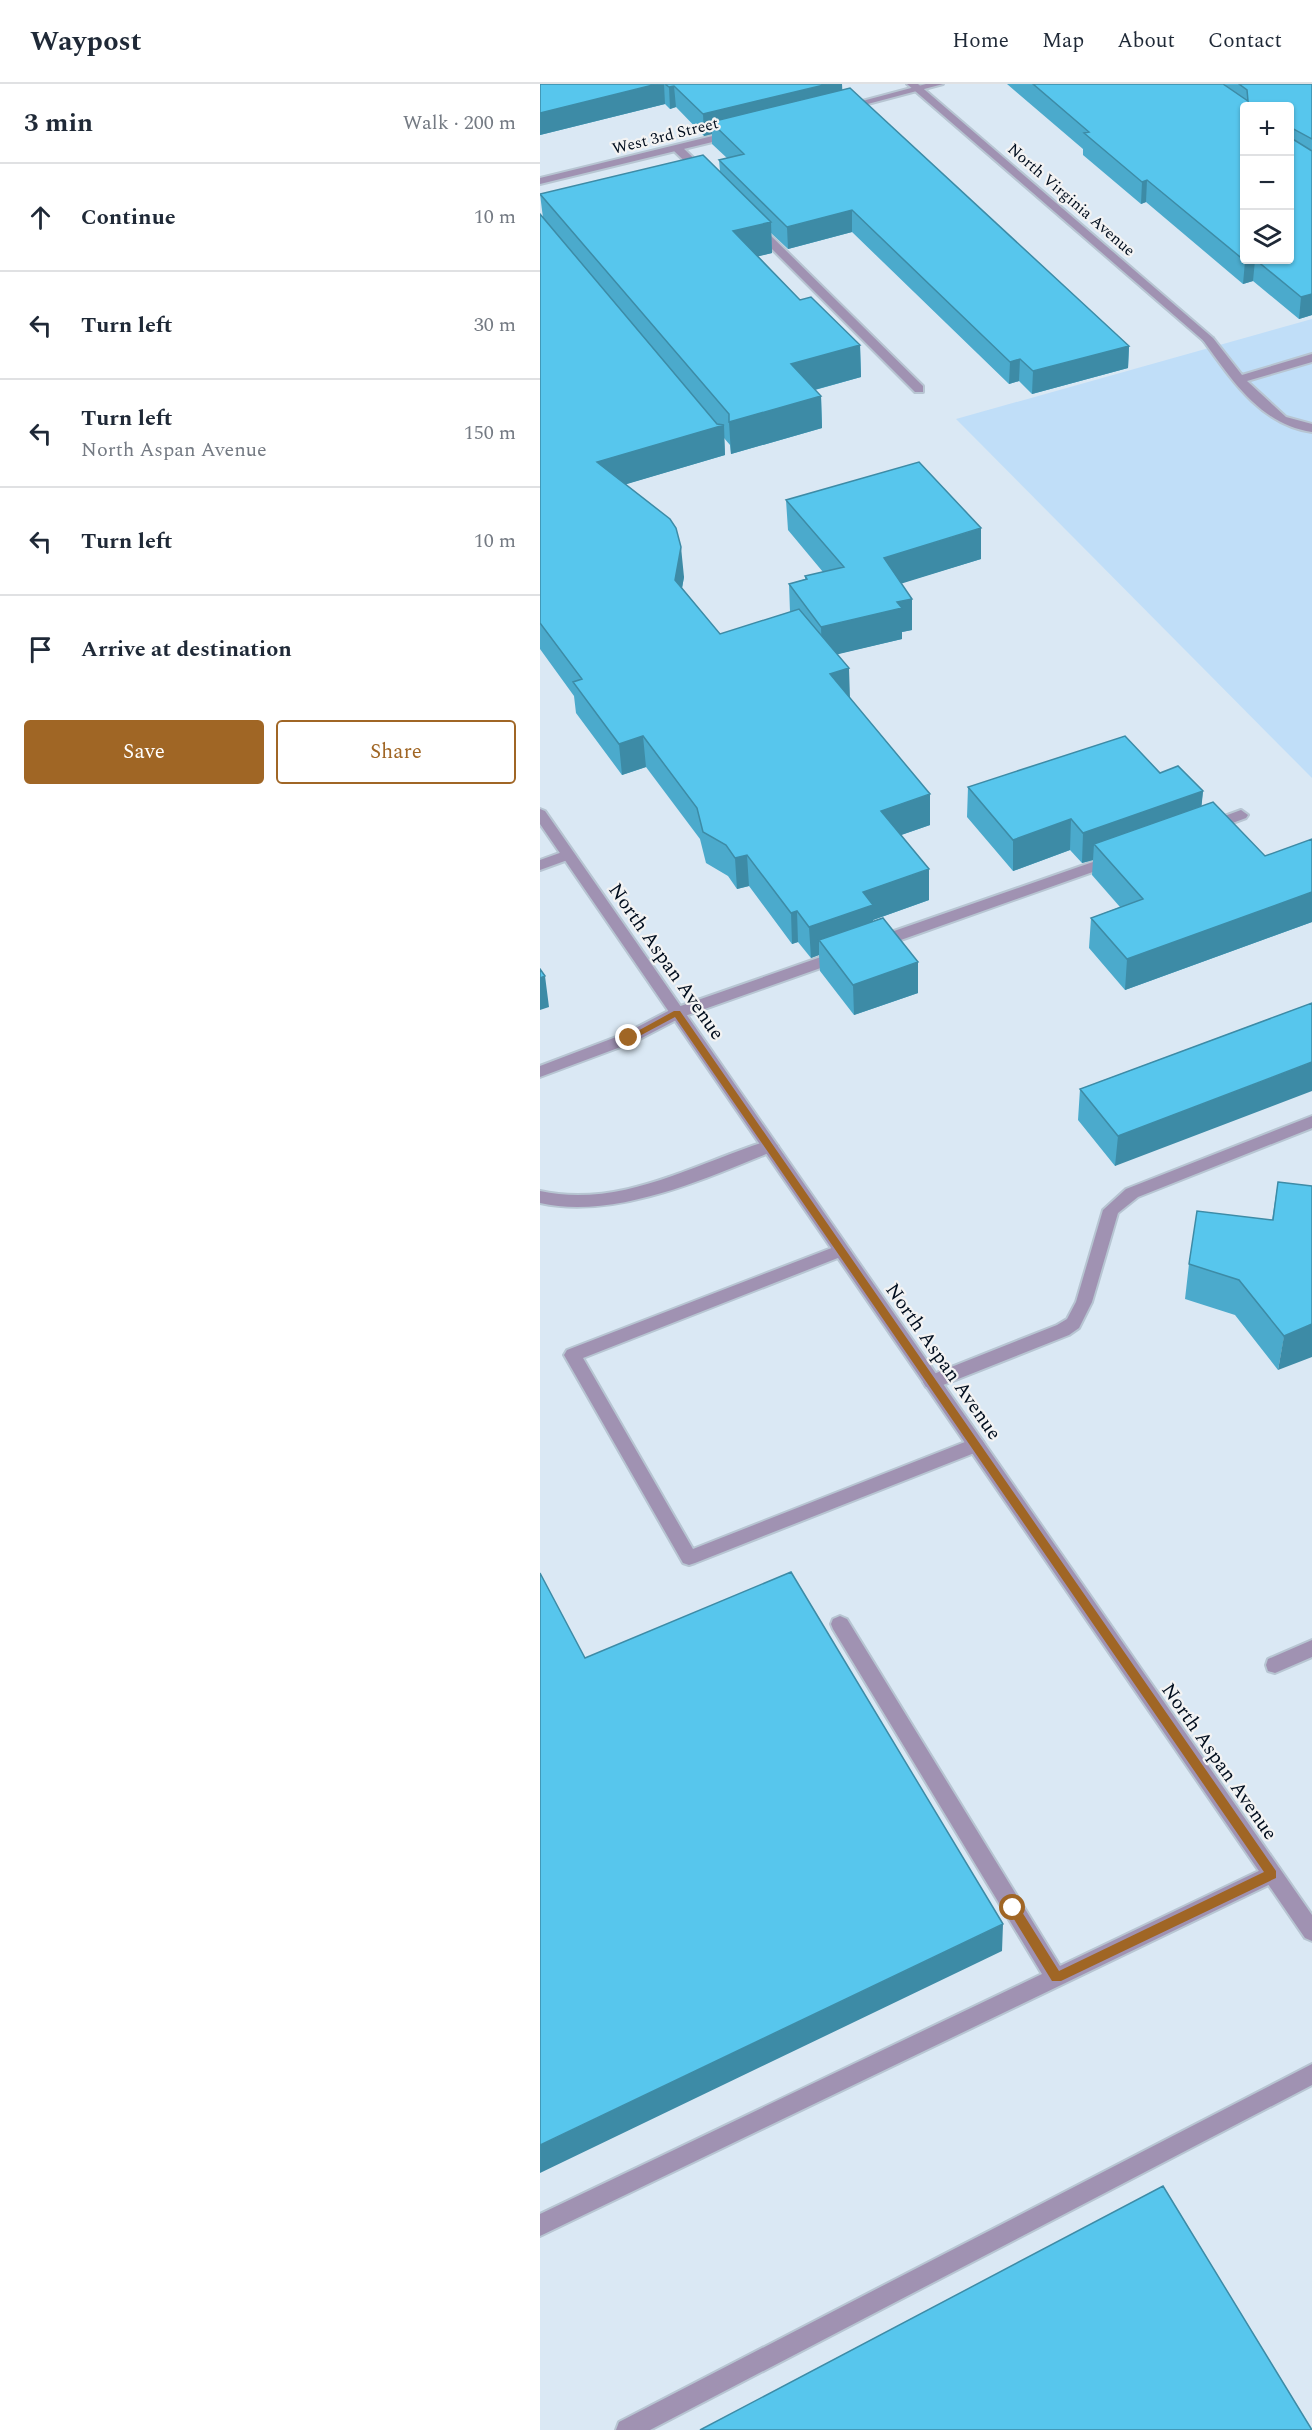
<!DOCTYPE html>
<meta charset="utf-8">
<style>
:root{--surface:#fff;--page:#f6f6f7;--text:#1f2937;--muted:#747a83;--line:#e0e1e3;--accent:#a06625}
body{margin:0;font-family:Spectral,serif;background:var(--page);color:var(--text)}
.controls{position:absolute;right:18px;top:18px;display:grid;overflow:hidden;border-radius:6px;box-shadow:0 2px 4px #0004}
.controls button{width:54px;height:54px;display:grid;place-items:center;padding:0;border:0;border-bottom:2px solid var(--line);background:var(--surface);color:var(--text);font:30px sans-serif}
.stop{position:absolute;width:18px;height:18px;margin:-14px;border:4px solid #a06625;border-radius:50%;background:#fff}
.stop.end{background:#a06625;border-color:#fff;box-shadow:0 2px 6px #0008}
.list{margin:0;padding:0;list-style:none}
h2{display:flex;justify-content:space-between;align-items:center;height:78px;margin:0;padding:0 24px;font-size:26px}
h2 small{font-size:20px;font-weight:400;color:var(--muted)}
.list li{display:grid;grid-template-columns:39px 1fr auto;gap:18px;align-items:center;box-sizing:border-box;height:108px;padding:0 24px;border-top:2px solid var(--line)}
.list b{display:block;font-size:22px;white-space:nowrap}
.list p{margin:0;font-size:20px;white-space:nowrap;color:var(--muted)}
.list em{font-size:20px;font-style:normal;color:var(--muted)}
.actions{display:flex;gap:12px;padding:18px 24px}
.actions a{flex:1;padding:14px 0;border:2px solid var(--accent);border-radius:6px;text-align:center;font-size:21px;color:var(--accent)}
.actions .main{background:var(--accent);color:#fff}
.icon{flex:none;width:33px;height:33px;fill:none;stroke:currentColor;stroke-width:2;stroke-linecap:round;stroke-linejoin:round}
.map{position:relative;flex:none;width:772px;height:2346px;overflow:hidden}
header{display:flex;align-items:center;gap:36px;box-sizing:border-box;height:84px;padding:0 30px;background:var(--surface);border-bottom:2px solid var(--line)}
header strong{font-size:28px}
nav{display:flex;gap:33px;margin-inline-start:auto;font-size:21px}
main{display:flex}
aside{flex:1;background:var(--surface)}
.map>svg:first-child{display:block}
</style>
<header>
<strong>Waypost</strong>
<nav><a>Home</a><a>Map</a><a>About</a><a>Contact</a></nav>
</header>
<main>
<aside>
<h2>3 min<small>Walk · 200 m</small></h2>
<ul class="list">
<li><svg class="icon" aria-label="ahead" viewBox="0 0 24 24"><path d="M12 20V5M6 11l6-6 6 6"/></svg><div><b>Continue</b></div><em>10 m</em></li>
<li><svg class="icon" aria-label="left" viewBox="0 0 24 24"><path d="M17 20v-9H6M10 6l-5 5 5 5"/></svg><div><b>Turn left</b></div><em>30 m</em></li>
<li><svg class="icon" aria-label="left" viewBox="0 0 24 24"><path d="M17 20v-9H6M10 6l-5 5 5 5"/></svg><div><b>Turn left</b><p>North Aspan Avenue</p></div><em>150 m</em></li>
<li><svg class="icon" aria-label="left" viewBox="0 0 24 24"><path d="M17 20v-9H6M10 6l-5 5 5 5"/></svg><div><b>Turn left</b></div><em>10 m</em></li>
<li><svg class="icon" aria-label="arrive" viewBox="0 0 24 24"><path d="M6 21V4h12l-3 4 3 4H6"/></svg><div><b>Arrive at destination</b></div></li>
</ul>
<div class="actions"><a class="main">Save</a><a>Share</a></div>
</aside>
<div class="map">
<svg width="772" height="2346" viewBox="0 0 772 2346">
<rect width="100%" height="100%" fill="#dae8f4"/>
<!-- built -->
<path fill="#c0def8" d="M772 235V694L416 335Z"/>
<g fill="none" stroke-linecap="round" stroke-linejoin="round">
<defs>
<path id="service" d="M133 62H141L168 88V92H160L133 66Z
M212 141H220L383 302V308H375L212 145Z
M665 254H673L702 291 772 270V278L707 297 746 333 772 340V348C721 341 691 295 663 256Z
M701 726 708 731 706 734 668 748 661 743 663 740Z
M28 766 35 771 33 774 0 786V776Z
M573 771 578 773 580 776 578 779 341 863H331L329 859 331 855Z
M301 866 306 867 308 871 306 875 142 933 94 958 0 993V982L84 950 132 925Z
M772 1032V1044L598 1113 578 1129 552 1218 539 1244 529 1251 398 1303H386L383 1298 386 1293 517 1241 527 1235 536 1218 563 1126 586 1105Z
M230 1056 238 1062 236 1066C167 1094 75 1136 0 1119V1107C81 1125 155 1079 230 1056Z
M302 1160 310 1166 308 1170 43 1274 153 1465 430 1356H442L445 1361 442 1366 155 1479 149 1481 143 1479 24 1271 27 1266Z
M300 1532 307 1535 520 1882 725 1784 732 1781 739 1784 742 1790 739 1796 0 2152V2130L502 1890 293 1545 291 1540 293 1535Z
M772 1556V1573L735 1589 728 1587 726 1581 728 1575Z
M772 1980V2001L110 2346H76L79 2338Z"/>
<path id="minor" d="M367 0H378L673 254V258H665Z
M0 725 5 727 772 1831V1857L765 1854 0 740Z"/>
<path id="tertiary" d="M386 0H403L305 26 300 23Z
M193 47 198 50 197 52 0 100V94Z"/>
</defs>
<!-- service casing -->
<use href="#service" stroke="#b7c5d2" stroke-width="4"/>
<!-- minor casing -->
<use href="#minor" stroke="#b7c5d2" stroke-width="4"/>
<!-- tertiary casing -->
<use href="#tertiary" stroke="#b7c5d2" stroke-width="4"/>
<!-- service -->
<use href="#service" fill="#a092b2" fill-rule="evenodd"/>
<!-- minor -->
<use href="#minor" fill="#a092b2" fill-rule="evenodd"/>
<!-- tertiary -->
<use href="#tertiary" fill="#a092b2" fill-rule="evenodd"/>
</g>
<!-- wall -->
<path fill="#4baacc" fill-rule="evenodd" d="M0 0H302V6L589 262 588 284 492 310 479 297 469 300 312 148 248 165 231 149 232 169 218 172 260 216 320 261 321 293 275 306 281 312 282 344 191 370 190 361 184 354 185 371 86 400 144 493 142 504 180 550 250 528 249 500 265 495V492L283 488 248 446 246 416 441 475 361 499 372 546 362 548V555L297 570 310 614 390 741 361 751 389 816 333 836V837L378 878V909L314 931 280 887 279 871 271 874 258 858 252 860 209 802 197 805 188 792 166 779 160 755 106 683 82 691 36 629 34 612 0 565V130L3 134 0 110 180 87 179 76 187 74 172 60V50L164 52 136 23 130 25 125 20 0 51Z
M467 0H772V231L759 235 713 197 703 200 606 118 601 120 543 71V65ZM750 22V176H705Z
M620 689 663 707 661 723 725 772 772 755V838L585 906 549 864 551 834 580 823 552 791 553 776 542 779 530 766 473 787 427 733 428 703Z
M772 919 575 1082 538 1036 540 1005Z
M738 1098 772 1102 738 1286 695 1231 645 1215 649 1180 732 1136Z"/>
<!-- shaded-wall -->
<path fill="#3d8ba6" d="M117 0H124L125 20 0 51V29Z
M288 0H302L303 18 171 38 172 50 164 52 163 30Z
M134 2 136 23 130 25 129 3Z
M607 96 606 118 601 120 602 98Z
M312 126V148L248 165 247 143Z
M231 138 232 169 195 178 193 147Z
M712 176H715L713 197 703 200 705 177Z
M772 210V231L759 235 761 213Z
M320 261 321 293 252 312 251 280Z
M589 262 588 284 492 310 493 287Z
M480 275 479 297 469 300 470 278Z
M281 312 282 344 191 370 189 338Z
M184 341 185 371 60 408 57 378Z
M441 444V475L344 505V474Z
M141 463 144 493 138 526 135 496Z
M372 515V546L362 548V555L282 574 281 543 357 518Z
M309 584 310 615 290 590Z
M103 652 106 683 82 691 79 660Z
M663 707 660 738 554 760 553 776 542 779 543 749Z
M390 710V741L341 758V727Z
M531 735 530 766 473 787V756Z
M207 771 209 802 197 805 195 774Z
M389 785V816L333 836 334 852 279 856V871L271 874 269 843 323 808Z
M772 808V838L585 906 587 875Z
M257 827 258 858 252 860 251 829Z
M378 878V909L314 931 313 901Z
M5 892 9 923 0 926V894Z
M772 978V1007L575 1082 578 1052Z
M772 1240V1273L738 1286 744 1252Z
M463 1840 462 1867 0 2089V2061Z"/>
<!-- building -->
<path fill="#57c6ed" stroke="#3d8ba6" stroke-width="1.5" d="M0 0H117L0 29Z
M125 0H288L163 30 134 2 129 3Z
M493 0H683L708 17 707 6 699 0H772V55L750 43 751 54 772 67V210L761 213 716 176H750V22H705V176H712L705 177 607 96 602 98 544 49 549 48Z
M310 4 589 262 493 287 480 275 470 278 312 126 247 143 179 76 204 70 171 38Z
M163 71 231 138 193 147 260 216 271 213 320 261 251 280 281 312 189 338V330L0 110Z
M0 130 177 340 184 341 57 378 130 435 136 444 141 463 135 496 180 550 259 525 309 584 290 590 390 710 341 727 389 785 323 808 333 821 269 843 257 827 251 829 207 771 195 774 186 761 163 748 157 724 103 652 79 660 33 598 42 595 0 539Z
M379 378 441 444 344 474 372 515 357 518 362 524 281 543 249 500 267 495 265 492 304 483 246 416Z
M585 652 620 689 638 682 663 707 543 749 531 735 473 756 428 703Z
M673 718 725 772 772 755V808L587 875 551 834 603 815 554 760Z
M343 834 378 878 313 901 279 856Z
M0 885 5 892 0 894Z
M772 919V978L578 1052 540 1005Z
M738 1098 772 1102V1240L744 1252 699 1196 649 1180 657 1127 733 1136Z
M251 1488 463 1840 0 2061V1489L45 1574Z
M623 2102 772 2346H160Z"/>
<!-- route -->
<path fill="#a06625" d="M134 927H140L736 1787V1794L521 1897H512L469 1827V1820H477L519 1887 724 1788 135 933 92 956 85 954Z"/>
<g text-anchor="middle" stroke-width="4.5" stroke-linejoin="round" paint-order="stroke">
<!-- far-street labels -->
<g font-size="16" fill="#000d1d" stroke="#f3f3f3">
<text transform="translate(125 51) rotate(-14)" y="6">West 3rd Street</text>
<text transform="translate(532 115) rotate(41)" y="6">North Virginia Avenue</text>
</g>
<!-- street labels -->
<g font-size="20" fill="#000d1d" stroke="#f3f3f3">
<text transform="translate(127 877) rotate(55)" y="7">North Aspan Avenue</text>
<text transform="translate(404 1277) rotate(55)" y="7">North Aspan Avenue</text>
<text transform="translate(680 1677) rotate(55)" y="7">North Aspan Avenue</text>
</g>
</g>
</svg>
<div class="controls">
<button>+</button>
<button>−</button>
<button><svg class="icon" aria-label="layers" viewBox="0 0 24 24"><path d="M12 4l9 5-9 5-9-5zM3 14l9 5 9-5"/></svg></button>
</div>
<div class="stop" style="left:473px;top:1824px"></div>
<div class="stop end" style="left:89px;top:954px"></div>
</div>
</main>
